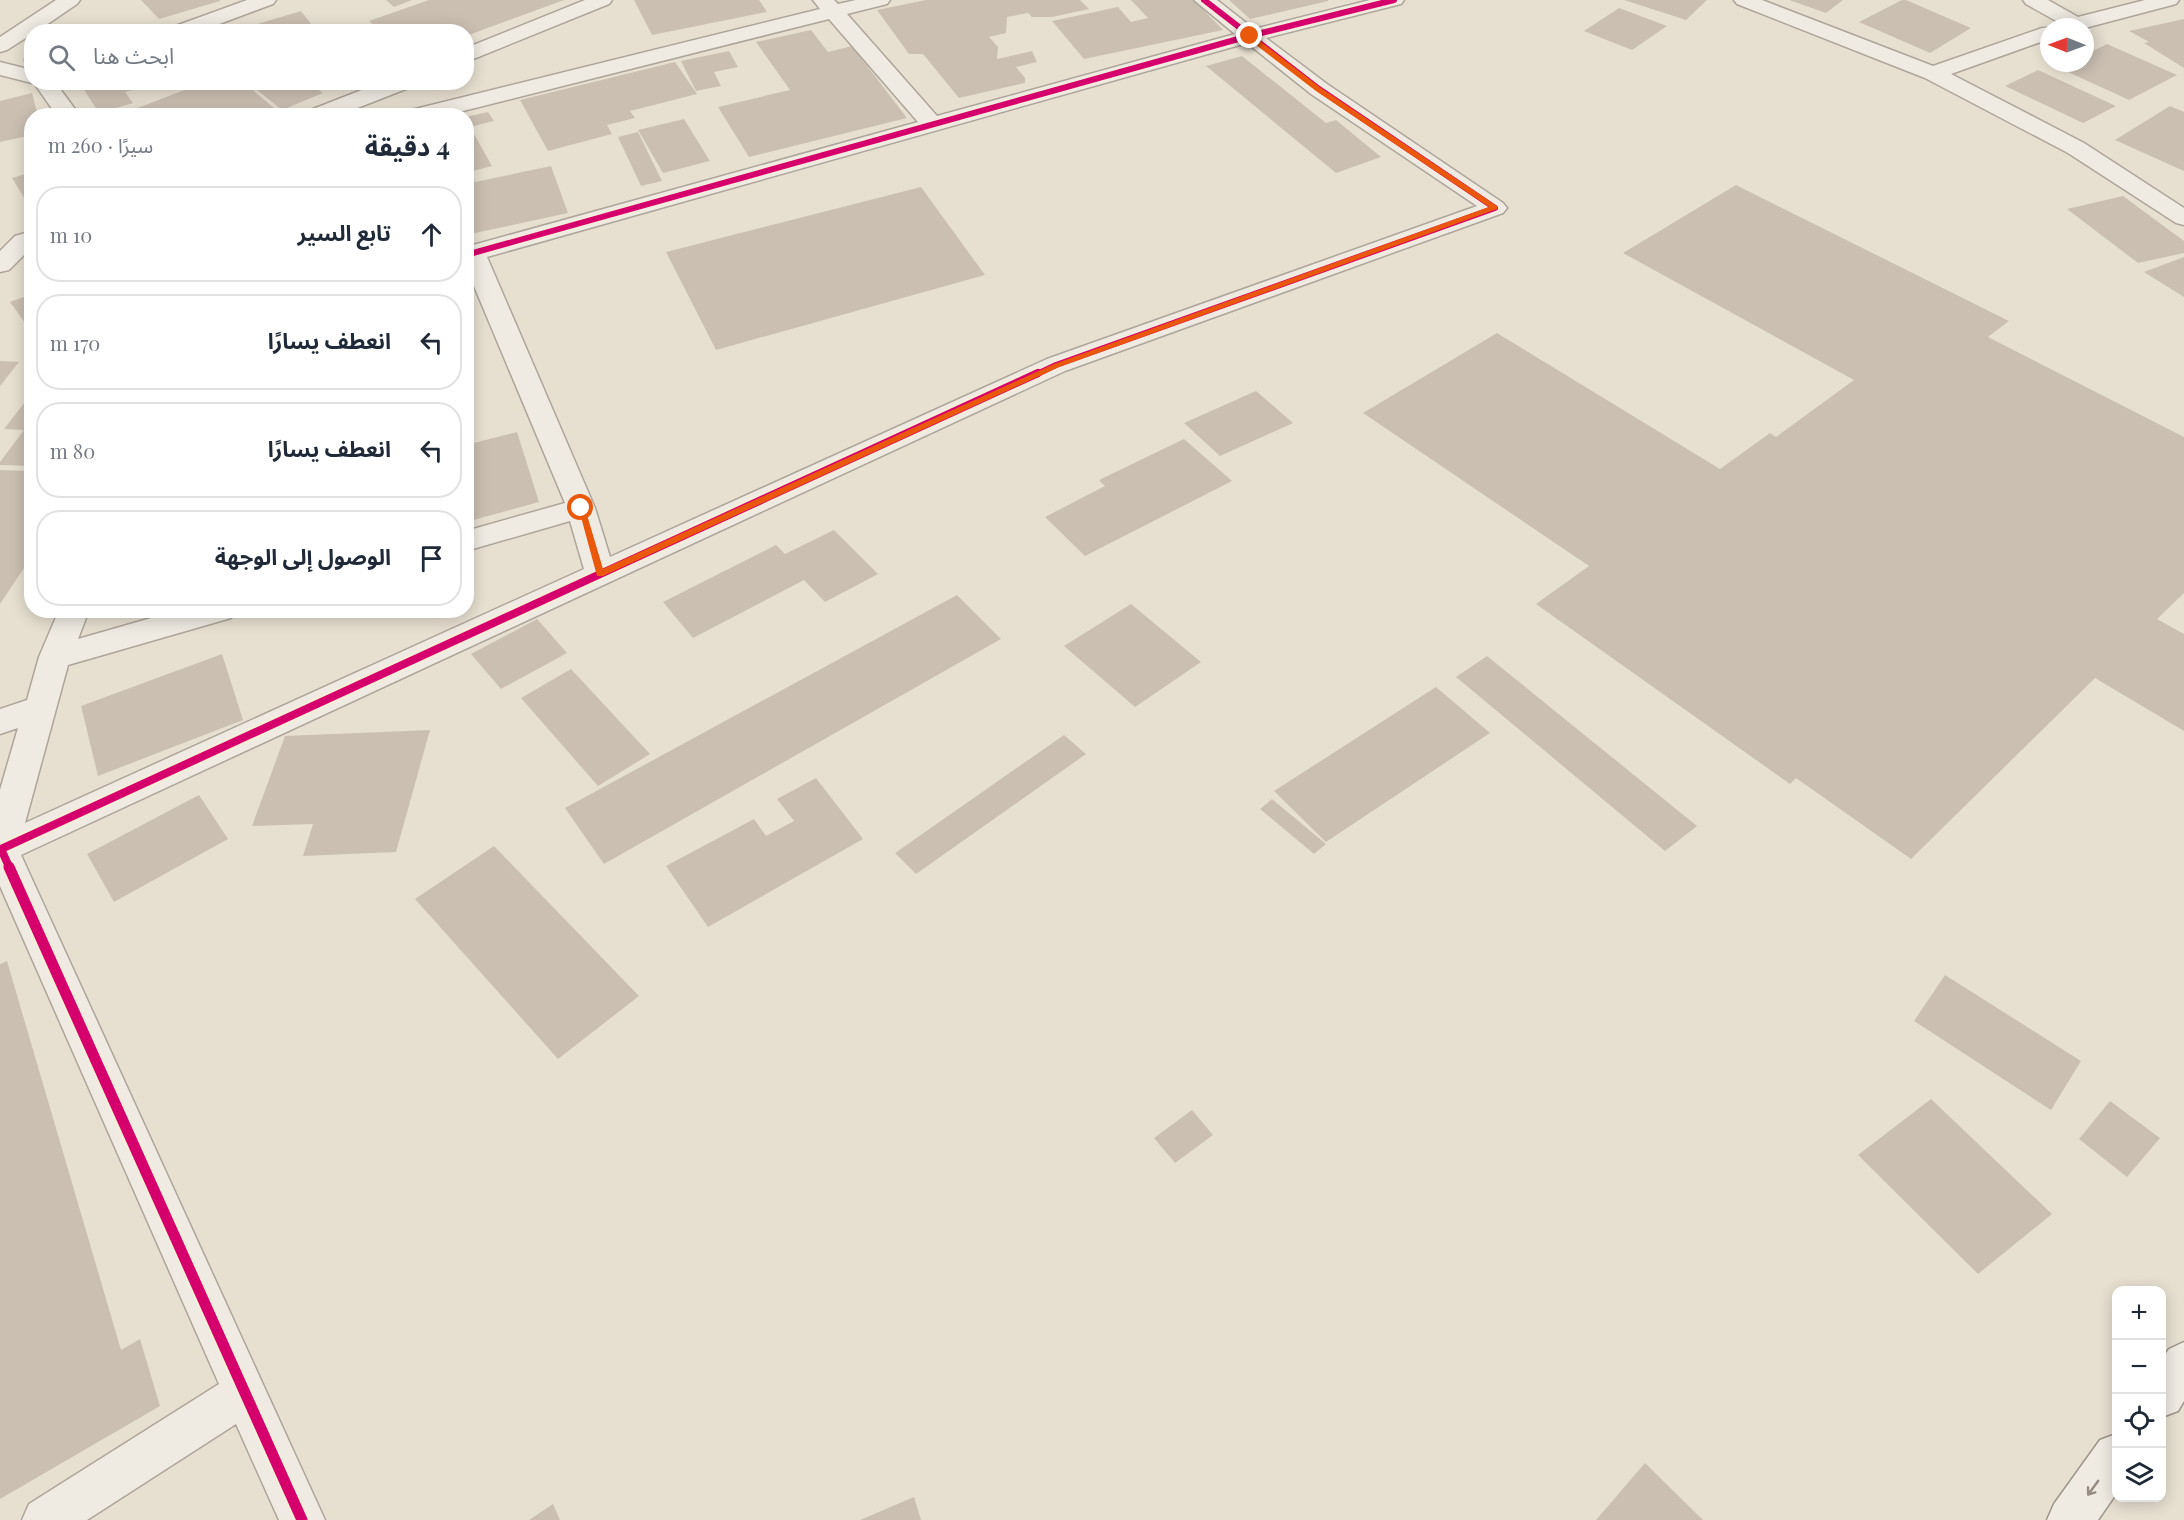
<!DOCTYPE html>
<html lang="ar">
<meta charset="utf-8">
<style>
:root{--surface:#fff;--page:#f2f2f3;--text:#1f2937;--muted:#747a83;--line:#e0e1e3}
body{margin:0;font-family:"Playfair Display","Noto Sans Arabic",serif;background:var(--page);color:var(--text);direction:rtl}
.controls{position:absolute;right:18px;bottom:18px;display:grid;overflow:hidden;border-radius:12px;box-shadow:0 3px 15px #0003}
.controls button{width:54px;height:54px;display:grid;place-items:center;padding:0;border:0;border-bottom:2px solid var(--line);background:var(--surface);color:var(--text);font:30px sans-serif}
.compass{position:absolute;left:2040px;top:18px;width:54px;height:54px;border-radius:50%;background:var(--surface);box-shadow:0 3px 15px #0003;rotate:271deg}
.stop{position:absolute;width:18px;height:18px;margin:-14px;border:4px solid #ea580c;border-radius:50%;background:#fff}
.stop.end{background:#ea580c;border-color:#fff;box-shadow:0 2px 6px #0008}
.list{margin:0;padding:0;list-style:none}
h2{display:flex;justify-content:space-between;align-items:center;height:78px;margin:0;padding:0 24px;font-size:26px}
h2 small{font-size:20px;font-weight:400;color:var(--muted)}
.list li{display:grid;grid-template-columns:39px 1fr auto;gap:18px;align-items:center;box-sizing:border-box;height:96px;margin:0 12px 12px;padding:0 12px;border:2px solid var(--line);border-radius:24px}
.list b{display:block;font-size:22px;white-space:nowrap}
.list em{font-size:20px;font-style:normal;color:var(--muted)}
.icon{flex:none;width:33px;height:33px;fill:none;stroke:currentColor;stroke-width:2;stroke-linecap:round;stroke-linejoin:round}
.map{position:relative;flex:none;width:2184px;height:1520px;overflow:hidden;direction:ltr}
.search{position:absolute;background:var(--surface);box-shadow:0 3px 15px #0003;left:24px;top:24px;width:450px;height:66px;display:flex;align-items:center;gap:15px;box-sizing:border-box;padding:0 21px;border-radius:24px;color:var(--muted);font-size:22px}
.panel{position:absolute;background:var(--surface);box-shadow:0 3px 15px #0003;left:24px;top:108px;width:450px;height:510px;border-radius:24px;direction:rtl}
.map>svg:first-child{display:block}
</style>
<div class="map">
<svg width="2184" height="1520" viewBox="0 0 2184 1520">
<rect width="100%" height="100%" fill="#e7e0d1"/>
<!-- building -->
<path fill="#cbbfb2" d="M141 0H220V1L159 19Z
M386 0H412L394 7Z
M429 0H564L466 36V32H382L369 21Z
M634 0H759L767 12 652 35Z
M926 0H1080L1089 9 1052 17H1032L1028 13 1007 17 1006 33 989 37 998 47 997 59 1032 51 1037 62 1016 67 1025 78V83L959 98 923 54H909L877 10Z
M1131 0H1194L1223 30 1084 59 1052 21 1118 7 1131 22 1148 18Z
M1229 0H1328V1L1250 19Z
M1624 0H1707L1686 20Z
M1789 0H1843L1826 13Z
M1902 0H1906L1971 28 1930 53 1859 22Z
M1619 8 1667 26 1632 50 1584 31Z
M301 11 312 25 291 32H231Z
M2184 19V68L2144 43 2149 42 2129 31Z
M88 25 87 32H54V30Z
M811 30 828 52 852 46 907 118 749 157 718 107 790 90 756 42Z
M32 33V61L23 62 28 34Z
M2107 44 2177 75 2129 100 2066 71 2085 63V55Z
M729 51 738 67 714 72 721 86 696 91 681 61Z
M1242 56 1326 123 1336 120 1381 157 1336 173 1206 66Z
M675 62 697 94 630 111 635 118 607 125 612 134 548 151 520 100Z
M2038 70 2116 106 2083 123 2005 86Z
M79 82H139L143 87 125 92 133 103 99 113Z
M205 82H243L279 112 269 116H117Z
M247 82H308L323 93 282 110Z
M32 93 38 116H32V135L0 142V101Z
M2170 106 2184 112V171L2115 140Z
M488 112 494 121 470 127 492 166 466 173V117Z
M684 119 710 161 663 173 638 130Z
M638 132 662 181 641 186 618 137Z
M551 166 568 213 466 235V177L473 175 475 182Z
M32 172V211L12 178Z
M1736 185 2009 321 1988 337 2184 437V593L2157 619 2184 634V731L2095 678 1911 859 1796 778 1790 784 1536 604 1589 566 1363 413 1497 333 1720 469 1770 433 1776 437 1854 380 1623 253Z
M921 187 985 275 716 350 666 252Z
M2123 196 2184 241V253L2138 263 2067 209Z
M2184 257V297L2144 272Z
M32 294V325L28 327 10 302Z
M0 361 19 362 0 386Z
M1256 391 1293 423 1220 456 1184 423Z
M32 393V466L0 465V462L24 430 4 429Z
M517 432 539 502 466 522V445Z
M1184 439 1232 481 1085 556 1045 517 1105 486 1099 480Z
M0 470 32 471V556L0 604Z
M834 530 878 574 825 602 804 580 693 638 663 602 776 545 785 554Z
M957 595 1001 639 604 864 565 808Z
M1131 604 1201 662 1135 707 1064 646Z
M537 619 567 653 501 689 471 654Z
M222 654 243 720 98 776 81 706Z
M1487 656 1697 826 1665 851 1456 677Z
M571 669 650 754 598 786 521 698Z
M1436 687 1490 733 1326 842 1274 791Z
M430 730 396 852 303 856 313 824 252 826 285 736Z
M1064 735 1086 754 916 874 895 853Z
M816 778 863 839 708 927 666 866 754 819 766 836 794 821 777 799Z
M199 795 228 839 114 902 87 854Z
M1272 799 1326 844 1314 854 1260 809Z
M494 846 639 996 558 1059 415 899Z
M7 961 121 1350 140 1339 160 1406 0 1499V964Z
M1945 975 2081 1061 2051 1110 1914 1021Z
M1931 1099 2052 1214 1978 1274 1858 1155Z
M2110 1101 2160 1138 2127 1177 2079 1139Z
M1192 1110 1213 1135 1175 1163 1154 1138Z
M1645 1463 1703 1520H1596Z
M914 1497 921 1520H860Z
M553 1504 560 1520H529Z"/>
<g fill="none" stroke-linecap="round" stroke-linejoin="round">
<defs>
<path id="street" d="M56 0H80L77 4 36 32H32V34L7 50 0 52V37Z
M247 0H276L273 4 198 32H167L170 28Z
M585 0H612L609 4 466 62V48Z
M813 0H834L838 4 856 0H890L887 4 847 14 937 116 1235 34 1194 0H1217L1254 29 1370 0H1404L1401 4 1266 38 1327 84 1503 203 1507 208 1503 213 1065 371 21 855 325 1520H279L236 1424 87 1520H22L29 1504 219 1384 0 886V790L18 728 0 734V709L27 700 39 657 59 610H89L78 639 179 610H235L231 618 68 665 25 823 584 569 570 521 466 551V531L565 503 466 267V247L918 122 829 19 443 116H404L407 111 820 9ZM1247 43 1311 94 1477 206 1047 359 610 557 595 508 487 257Z
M1734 0H1762L1933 66 2042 28 2054 27H2049V39L1951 74 2084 143 2184 208V225L2176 223 2068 153 1925 78 1737 4Z
M2023 0H2048L2078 17 2145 0H2179L2176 4 2085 28 2054 27 2058 22 2026 4Z
M0 62 32 70V82H55L80 116H57L34 83H32L0 75Z
M382 82H413L411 87 337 116H305L308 111Z
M32 231V247L9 270 0 272V251L15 236Z"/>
<path id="secondary" d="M2184 1342V1401L2178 1411 2162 1417V1359L2169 1349Z
M2116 1434V1494L2098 1520H2047L2054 1504 2100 1440Z"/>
</defs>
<!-- street casing -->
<use href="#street" stroke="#ada599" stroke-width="3"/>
<!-- secondary casing -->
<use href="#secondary" stroke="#9c958a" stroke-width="3"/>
<!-- street -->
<use href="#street" fill="#efebe3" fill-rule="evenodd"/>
<!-- secondary -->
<use href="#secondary" fill="#efebe3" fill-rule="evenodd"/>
<defs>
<path id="cycleway-far2" d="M466 255 1249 36 1394 0
M1035 375 1056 365 1495 208 1319 89 1204 0"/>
<path id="cycleway-far1" d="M10 869 1 849 1038 373"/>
<path id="cycleway" d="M9 867 302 1520"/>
</defs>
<!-- cycleway-far2 casing -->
<use href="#cycleway-far2" stroke="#f7eed8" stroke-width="8"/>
<!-- cycleway-far1 casing -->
<use href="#cycleway-far1" stroke="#f7eed8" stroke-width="12"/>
<!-- cycleway casing -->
<use href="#cycleway" stroke="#f7eed8" stroke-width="15"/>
<!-- cycleway-far2 -->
<use href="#cycleway-far2" stroke="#d6006c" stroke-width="6"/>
<!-- cycleway-far1 -->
<use href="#cycleway-far1" stroke="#d6006c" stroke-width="8"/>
<!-- cycleway -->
<use href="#cycleway" stroke="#d6006c" stroke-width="11"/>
</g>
<!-- one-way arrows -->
<defs><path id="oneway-shaft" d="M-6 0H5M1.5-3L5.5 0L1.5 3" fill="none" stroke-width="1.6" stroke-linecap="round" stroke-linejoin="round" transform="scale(1.5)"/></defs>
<use stroke="#968c82" href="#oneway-shaft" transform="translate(2093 1488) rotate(126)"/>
<!-- route -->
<path fill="#ea580c" d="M1247 35H1252L1321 88 1497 206V209L1059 367 603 576H597L578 506 585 508 603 569 1054 364 1489 207 1316 91 1247 38Z"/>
</svg>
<div class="controls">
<button>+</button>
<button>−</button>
<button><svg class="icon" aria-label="locate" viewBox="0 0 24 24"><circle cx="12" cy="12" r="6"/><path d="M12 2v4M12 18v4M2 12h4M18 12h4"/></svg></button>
<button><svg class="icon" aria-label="layers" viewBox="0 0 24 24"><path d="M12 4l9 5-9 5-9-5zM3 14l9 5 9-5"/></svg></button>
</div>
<svg class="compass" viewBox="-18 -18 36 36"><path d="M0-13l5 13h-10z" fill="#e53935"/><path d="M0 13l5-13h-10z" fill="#747a83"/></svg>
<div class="stop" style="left:581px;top:508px"></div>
<div class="stop end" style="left:1250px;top:36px"></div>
<div class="search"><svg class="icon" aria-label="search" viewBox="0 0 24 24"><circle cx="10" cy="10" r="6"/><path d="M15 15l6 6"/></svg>ابحث هنا</div>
<section class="panel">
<h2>4 دقيقة<small>سيرًا · 260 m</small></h2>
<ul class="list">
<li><svg class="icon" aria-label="ahead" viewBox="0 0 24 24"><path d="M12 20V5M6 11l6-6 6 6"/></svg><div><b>تابع السير</b></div><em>10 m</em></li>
<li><svg class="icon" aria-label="left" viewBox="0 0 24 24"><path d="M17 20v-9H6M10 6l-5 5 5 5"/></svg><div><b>انعطف يسارًا</b></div><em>170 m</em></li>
<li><svg class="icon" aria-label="left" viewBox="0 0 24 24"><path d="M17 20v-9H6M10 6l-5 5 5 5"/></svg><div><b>انعطف يسارًا</b></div><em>80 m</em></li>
<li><svg class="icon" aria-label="arrive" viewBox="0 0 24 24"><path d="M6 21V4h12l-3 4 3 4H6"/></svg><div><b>الوصول إلى الوجهة</b></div></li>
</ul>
</section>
</div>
